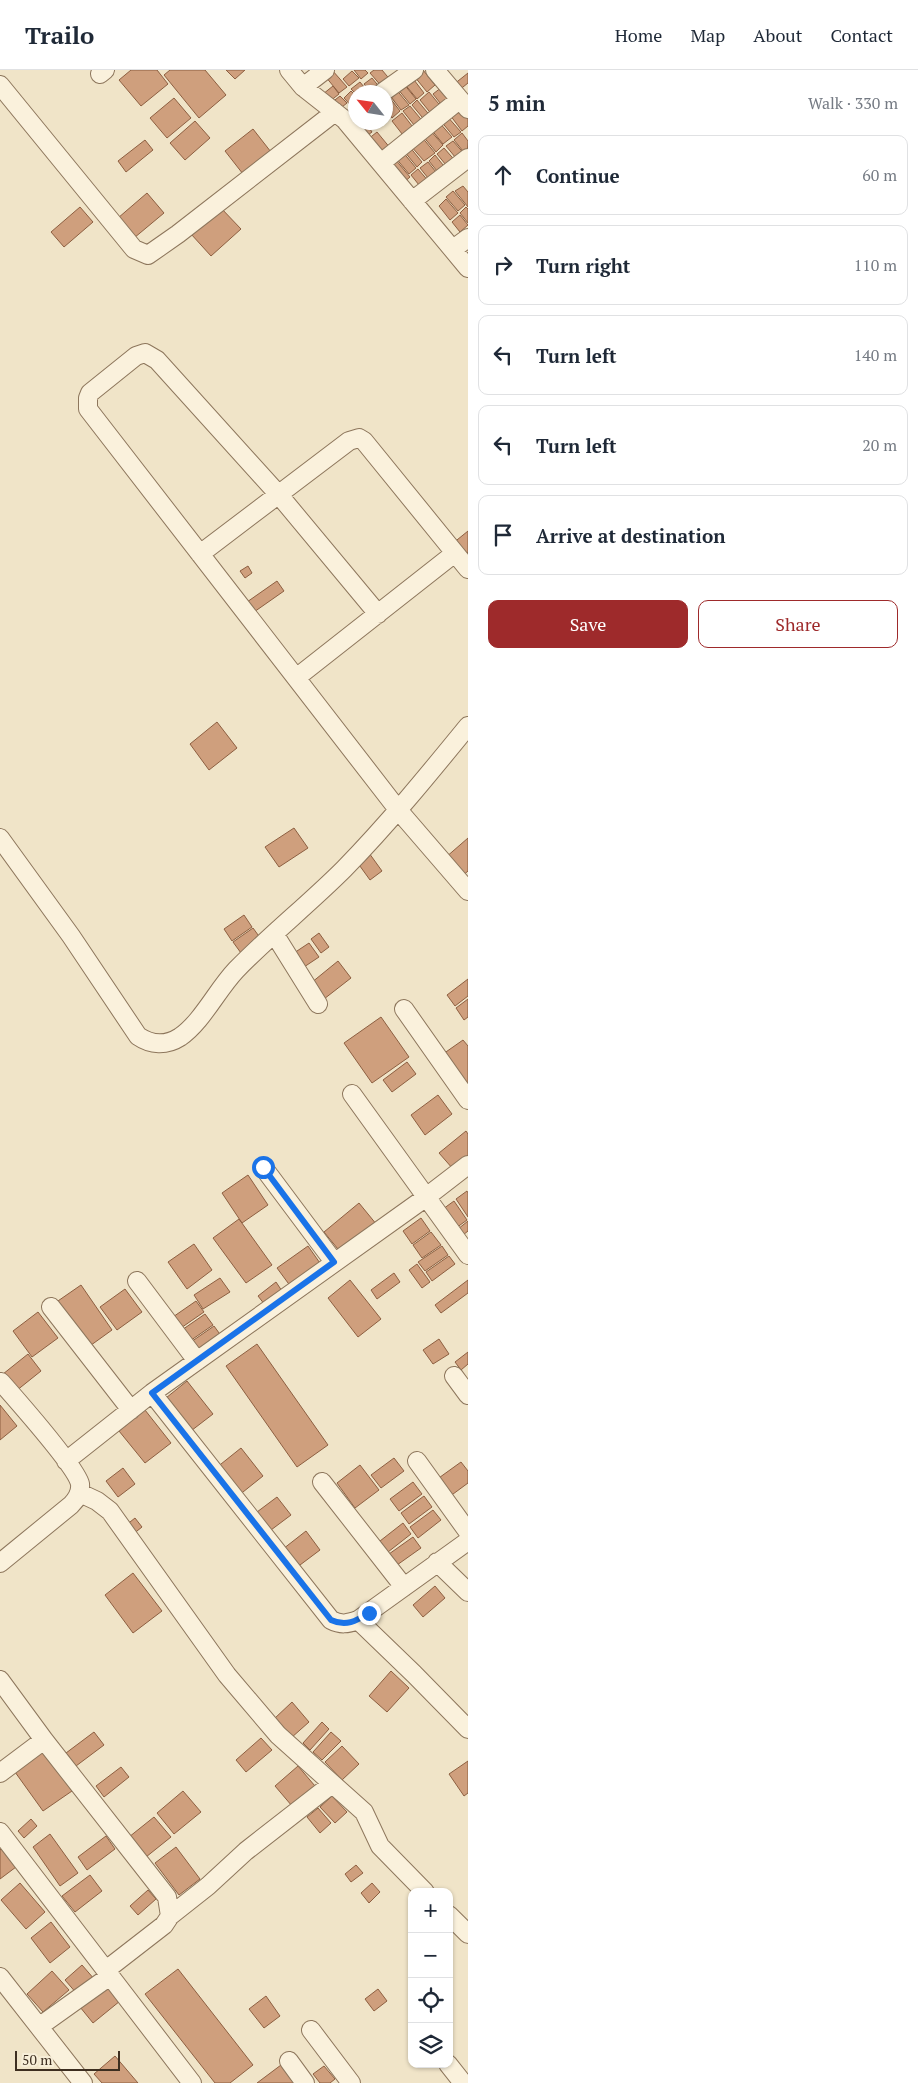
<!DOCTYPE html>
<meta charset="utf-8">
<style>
:root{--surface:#fff;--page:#f6f6f7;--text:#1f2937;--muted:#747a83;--line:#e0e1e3;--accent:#9e2a2b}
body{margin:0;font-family:"PT Serif",serif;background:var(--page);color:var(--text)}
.controls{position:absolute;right:15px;bottom:15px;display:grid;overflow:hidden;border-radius:10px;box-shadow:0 1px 4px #0004}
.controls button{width:45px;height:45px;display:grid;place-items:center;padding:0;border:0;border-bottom:1px solid var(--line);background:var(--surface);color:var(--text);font:25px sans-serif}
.compass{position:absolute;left:348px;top:15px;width:45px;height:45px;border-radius:50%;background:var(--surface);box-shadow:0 1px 4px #0004;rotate:300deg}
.scale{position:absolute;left:15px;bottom:12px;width:105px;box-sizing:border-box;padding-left:5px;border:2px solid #3d2e20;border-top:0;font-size:14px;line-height:18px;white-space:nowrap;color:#3d2e20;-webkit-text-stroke:4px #f7eed8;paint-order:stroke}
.stop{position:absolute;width:15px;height:15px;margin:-11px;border:4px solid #1a73e8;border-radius:50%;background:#fff}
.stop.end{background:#1a73e8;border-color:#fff;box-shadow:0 1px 5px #0008}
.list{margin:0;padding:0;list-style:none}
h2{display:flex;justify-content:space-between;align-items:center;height:65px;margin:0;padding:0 20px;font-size:21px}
h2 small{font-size:16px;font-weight:400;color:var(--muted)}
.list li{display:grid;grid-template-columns:32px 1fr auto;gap:15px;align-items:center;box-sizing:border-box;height:80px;margin:0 10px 10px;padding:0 10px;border:1px solid var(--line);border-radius:10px}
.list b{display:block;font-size:19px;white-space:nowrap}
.list em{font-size:16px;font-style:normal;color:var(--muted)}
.actions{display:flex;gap:10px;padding:15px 20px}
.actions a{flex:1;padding:11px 0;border:1px solid var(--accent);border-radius:10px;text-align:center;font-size:18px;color:var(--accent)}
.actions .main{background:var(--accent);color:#fff}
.icon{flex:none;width:28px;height:28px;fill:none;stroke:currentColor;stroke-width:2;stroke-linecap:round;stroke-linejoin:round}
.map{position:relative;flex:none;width:468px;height:2013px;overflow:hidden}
header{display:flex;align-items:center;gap:30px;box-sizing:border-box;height:70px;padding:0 25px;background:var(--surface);border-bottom:1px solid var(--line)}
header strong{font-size:24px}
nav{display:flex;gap:28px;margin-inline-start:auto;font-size:18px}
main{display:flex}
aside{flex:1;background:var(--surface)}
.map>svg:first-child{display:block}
</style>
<header>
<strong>Trailo</strong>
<nav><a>Home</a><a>Map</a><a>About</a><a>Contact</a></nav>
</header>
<main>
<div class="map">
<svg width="468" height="2013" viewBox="0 0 468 2013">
<rect width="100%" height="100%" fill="#f0e4c8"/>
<!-- building -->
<path fill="#cf9f7d" stroke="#8d5f41" d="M131 0H157L168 14 141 36 119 10Z
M170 0H205L226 25 199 48 164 5Z
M226 0H245L235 9Z
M332 0 347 17 339 23 325 6Z
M354 0H365L368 3 361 9Z
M374 0H382L392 12 383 18 370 3Z
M421 0H423L435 15 427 22 414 6Z
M352 1 359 8 349 16 343 9Z
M468 3V13L458 21 453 15Z
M411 6 424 23 417 29 403 12Z
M372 8 381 19 377 22H371L364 14Z
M360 12 368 22H356V24L351 19Z
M403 13 416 29 410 34 397 18Z
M333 16 339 24 329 32 323 24Z
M442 17 453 30 444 38 433 24Z
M395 18 409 35 401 40 388 23Z
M351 21 356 26 355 40 344 28Z
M429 22 443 39 433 46 420 30Z
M386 23 400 41 392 48 386 39Z
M340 26 347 33 337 41 331 33Z
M174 28 191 48 167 68 150 48Z
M417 30 432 48 427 53 412 35Z
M410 36 425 54 418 60 403 41Z
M459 38 468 49V56L462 61 450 45Z
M402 43 416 61 406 69 392 51Z
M446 45 461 62 454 67 440 50Z
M356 48V52H365L372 62 364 68 351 52Z
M195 51 210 68 185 90 170 73Z
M438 51 452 67 443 74 430 58Z
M253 59 271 82 243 104 225 81Z
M429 59 443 75 436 82 422 65Z
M377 62 391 79 381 87 367 70Z
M462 63 468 71 467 86 454 70Z
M421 66 435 83 424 91 410 75Z
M145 70 153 80 126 102 118 91Z
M453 71 467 87 460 93 446 76Z
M409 76 422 92 417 97 404 81Z
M444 78 458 94 450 100 437 84Z
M402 81 416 98 409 104 395 87Z
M435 85 448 101 441 106 429 91Z
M395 89 410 107 402 114 387 96Z
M428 92 440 107 432 113 420 98Z
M418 99 430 113 423 120 411 105Z
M463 116 468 122V137L455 121Z
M453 121 465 135 458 141 446 127Z
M147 123 164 143 134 168 118 148Z
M446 129 458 143 450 150 439 136Z
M80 137 93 152 64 177 51 162Z
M220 137 241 159 211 186 191 164Z
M466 137 468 139V153L460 143Z
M460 145 468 155 460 162 452 152Z
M468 461V482L463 487 452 474Z
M248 496 252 503 245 508 240 501Z
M277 511 284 521 254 542 247 532Z
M217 652 237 678 209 700 190 674Z
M294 758 308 778 279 797 265 777Z
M468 768V801L461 807 445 788Z
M369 783 382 801 370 810 357 792Z
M244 845 252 857 232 871 224 859Z
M253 858 261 869 241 883 233 872Z
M319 863 329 877 321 883 311 869Z
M309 873 319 887 304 897 294 883Z
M338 891 351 908 324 929 311 913Z
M468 909V926L455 936 447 925Z
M468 929V947L464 950 456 938Z
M381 947 409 987 372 1013 344 973Z
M463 970 468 976V1019L443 984Z
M407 992 416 1004 392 1022 383 1010Z
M438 1025 452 1044 425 1065 411 1045Z
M466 1061 468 1064V1087L453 1099 439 1083Z
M248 1105 268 1135 242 1153 222 1123Z
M467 1121 468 1123V1147L456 1129Z
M454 1131 467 1150 456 1158 443 1139Z
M359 1133 377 1155 342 1184 324 1162Z
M421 1148 430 1161 412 1174 403 1161Z
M239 1149 272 1195 246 1213 213 1168Z
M468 1151V1161L463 1165 458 1159Z
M431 1162 441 1175 422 1188 413 1175Z
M194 1174 212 1200 187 1219 168 1192Z
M308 1176 322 1196 291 1217 277 1198Z
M442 1176 448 1185 425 1201 418 1192Z
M449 1186 455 1194 432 1211 426 1202Z
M417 1194 430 1212 422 1218 409 1200Z
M394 1203 400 1212 377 1229 371 1220Z
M220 1208 230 1222 203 1239 194 1225Z
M350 1210 381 1249 358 1267 328 1228Z
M468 1210V1223L441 1243 435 1235Z
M276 1212 282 1221 265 1235 258 1226Z
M81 1215 112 1260 87 1278 55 1233Z
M125 1219 142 1242 117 1260 100 1237Z
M196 1231 204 1242 178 1260 170 1249Z
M38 1242 58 1268 32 1287 13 1261Z
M205 1244 213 1255 187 1273 179 1262Z
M214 1256 222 1267 196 1286 188 1274Z
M439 1269 449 1284 433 1294 423 1280Z
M257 1274 328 1375 297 1397 226 1296Z
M468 1282V1294L461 1300 455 1292Z
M28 1284 41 1301 16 1321 3 1304Z
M187 1311 213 1344 187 1364 161 1332Z
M0 1335 17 1356 0 1370Z
M145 1340 171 1373 145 1393 119 1361Z
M241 1378 263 1406 238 1426 216 1398Z
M394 1388 404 1401 381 1418 371 1405Z
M461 1392 468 1401V1413L449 1427 436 1410Z
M360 1395 379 1420 355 1438 337 1413Z
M123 1398 135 1414 118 1427 106 1411Z
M413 1412 422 1424 399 1441 390 1429Z
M424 1426 432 1437 409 1454 401 1443Z
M277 1427 291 1445 267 1463 253 1445Z
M433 1440 441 1450 418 1468 410 1457Z
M135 1448 142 1457 132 1465 125 1456Z
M403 1453 411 1464 388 1482 380 1471Z
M306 1461 320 1480 296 1498 283 1479Z
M413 1467 421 1478 397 1495 389 1484Z
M133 1503 162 1541 133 1563 105 1525Z
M435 1516 445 1528 423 1547 413 1535Z
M391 1601 409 1618 387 1642 369 1626Z
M292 1632 309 1652 291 1668 274 1649Z
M322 1652 329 1659 310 1680 303 1673Z
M94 1662 104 1675 76 1696 66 1683Z
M331 1662 341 1671 322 1690 313 1682Z
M261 1668 272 1680 246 1702 236 1690Z
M342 1676 359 1694 342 1710 325 1692Z
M44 1681 72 1721 43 1741 15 1702Z
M468 1691V1723L464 1726 449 1704Z
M298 1696 315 1716 292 1736 275 1716Z
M121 1697 129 1707 104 1727 96 1716Z
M183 1721 201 1742 174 1764 157 1743Z
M332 1726 347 1742 335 1753 320 1737Z
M318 1738 331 1753 320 1763 307 1747Z
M154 1747 171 1767 146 1787 129 1767Z
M31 1749 37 1756 24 1768 18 1761Z
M50 1764 78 1803 60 1816 33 1777Z
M106 1766 115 1779 87 1800 78 1787Z
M176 1777 200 1809 179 1825 155 1793Z
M2 1778 16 1797 0 1809V1780Z
M356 1795 363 1803 351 1812 345 1804Z
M90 1805 102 1821 75 1842 62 1826Z
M20 1813 45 1842 26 1859 1 1830Z
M372 1813 380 1822 369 1833 361 1823Z
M148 1820 156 1829 138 1845 130 1836Z
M51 1852 70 1877 50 1893 31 1868Z
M82 1895 95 1910 78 1925 65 1910Z
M178 1899 253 1995 230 2013H215L145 1924Z
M52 1901 69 1920 43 1942 27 1924Z
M107 1915 120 1931 93 1953 80 1937Z
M378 1919 387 1931 374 1941 365 1929Z
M266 1926 280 1946 264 1958 249 1939Z
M115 1986 138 2013H102L94 2004Z
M281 1995 295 2013H257Z
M324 1996 335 2009 330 2013H320L313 2004Z"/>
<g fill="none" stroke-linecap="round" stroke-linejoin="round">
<defs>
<path id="street" d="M289 0 303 17 345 50 468 198
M435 0 468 39
M100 4 105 0
M0 15 134 179 148 185 178 164 335 42
M303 17 325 0
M383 22 414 0
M381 93 459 30
M412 131 468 88
M453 179 468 168
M200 484 349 371 359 368 364 371 468 499
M378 544 279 425 157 290 145 283 136 286 90 323 88 328V339L399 741 468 821
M296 608 455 483
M0 768 71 866 138 966C151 975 166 976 180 967 202 952 217 920 236 900 270 865 309 834 344 799 388 754 428 705 468 656
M275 865 318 934
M404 939 468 1030
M352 1024 468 1185
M263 1097 334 1192
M137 1211 197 1291
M51 1237 131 1340
M454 1306 468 1325
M152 1323 331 1550C341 1555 347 1554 358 1550L468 1471
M66 1391 152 1323 425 1128 468 1095
M417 1391 468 1462
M322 1412 404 1517
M80 1423 97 1431 110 1441 227 1605 278 1665 364 1742 380 1776 425 1822
M437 1492 468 1522
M0 1493 71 1435C77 1429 81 1423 80 1414 77 1398 16 1329 1 1312
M358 1550 414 1604 468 1659
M0 1610 44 1670 167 1827 170 1846 164 1855 106 1900
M0 1703 44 1670
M0 1762 192 2013
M449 1845 468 1864
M170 1846 208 1816 246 1781 332 1714
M0 1907 83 2013
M40 1956 110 1906
M311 1960 351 2013
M289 1991 305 2013
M448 1994 463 2013"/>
</defs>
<!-- street casing -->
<use href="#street" stroke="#8d765c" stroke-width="20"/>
<!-- street -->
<use href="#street" stroke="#faf1dc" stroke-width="18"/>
</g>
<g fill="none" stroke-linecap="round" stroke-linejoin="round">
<!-- route -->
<path stroke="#1a73e8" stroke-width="6" d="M263 1097 334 1192 152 1323 331 1550C346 1557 356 1551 369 1543"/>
</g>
</svg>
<div class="controls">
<button>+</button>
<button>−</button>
<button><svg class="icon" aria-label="locate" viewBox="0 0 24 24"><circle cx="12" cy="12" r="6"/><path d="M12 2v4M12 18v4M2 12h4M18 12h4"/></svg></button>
<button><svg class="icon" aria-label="layers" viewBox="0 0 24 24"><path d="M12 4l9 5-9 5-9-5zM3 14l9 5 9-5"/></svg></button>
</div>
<svg class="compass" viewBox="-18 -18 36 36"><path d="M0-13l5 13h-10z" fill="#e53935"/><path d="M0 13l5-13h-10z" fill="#747a83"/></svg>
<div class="scale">50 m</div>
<div class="stop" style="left:263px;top:1097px"></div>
<div class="stop end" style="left:369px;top:1543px"></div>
</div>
<aside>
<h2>5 min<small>Walk · 330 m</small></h2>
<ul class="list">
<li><svg class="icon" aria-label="ahead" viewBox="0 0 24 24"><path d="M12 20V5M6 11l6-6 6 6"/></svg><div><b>Continue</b></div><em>60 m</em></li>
<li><svg class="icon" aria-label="right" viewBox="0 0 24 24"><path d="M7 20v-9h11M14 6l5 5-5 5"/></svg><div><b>Turn right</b></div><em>110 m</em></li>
<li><svg class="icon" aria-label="left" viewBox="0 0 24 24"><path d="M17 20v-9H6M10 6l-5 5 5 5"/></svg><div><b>Turn left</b></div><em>140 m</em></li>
<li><svg class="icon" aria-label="left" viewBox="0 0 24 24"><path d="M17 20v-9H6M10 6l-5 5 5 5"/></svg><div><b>Turn left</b></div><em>20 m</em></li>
<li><svg class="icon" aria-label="arrive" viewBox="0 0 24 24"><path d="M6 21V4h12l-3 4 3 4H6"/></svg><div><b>Arrive at destination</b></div></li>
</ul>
<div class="actions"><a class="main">Save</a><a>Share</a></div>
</aside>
</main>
